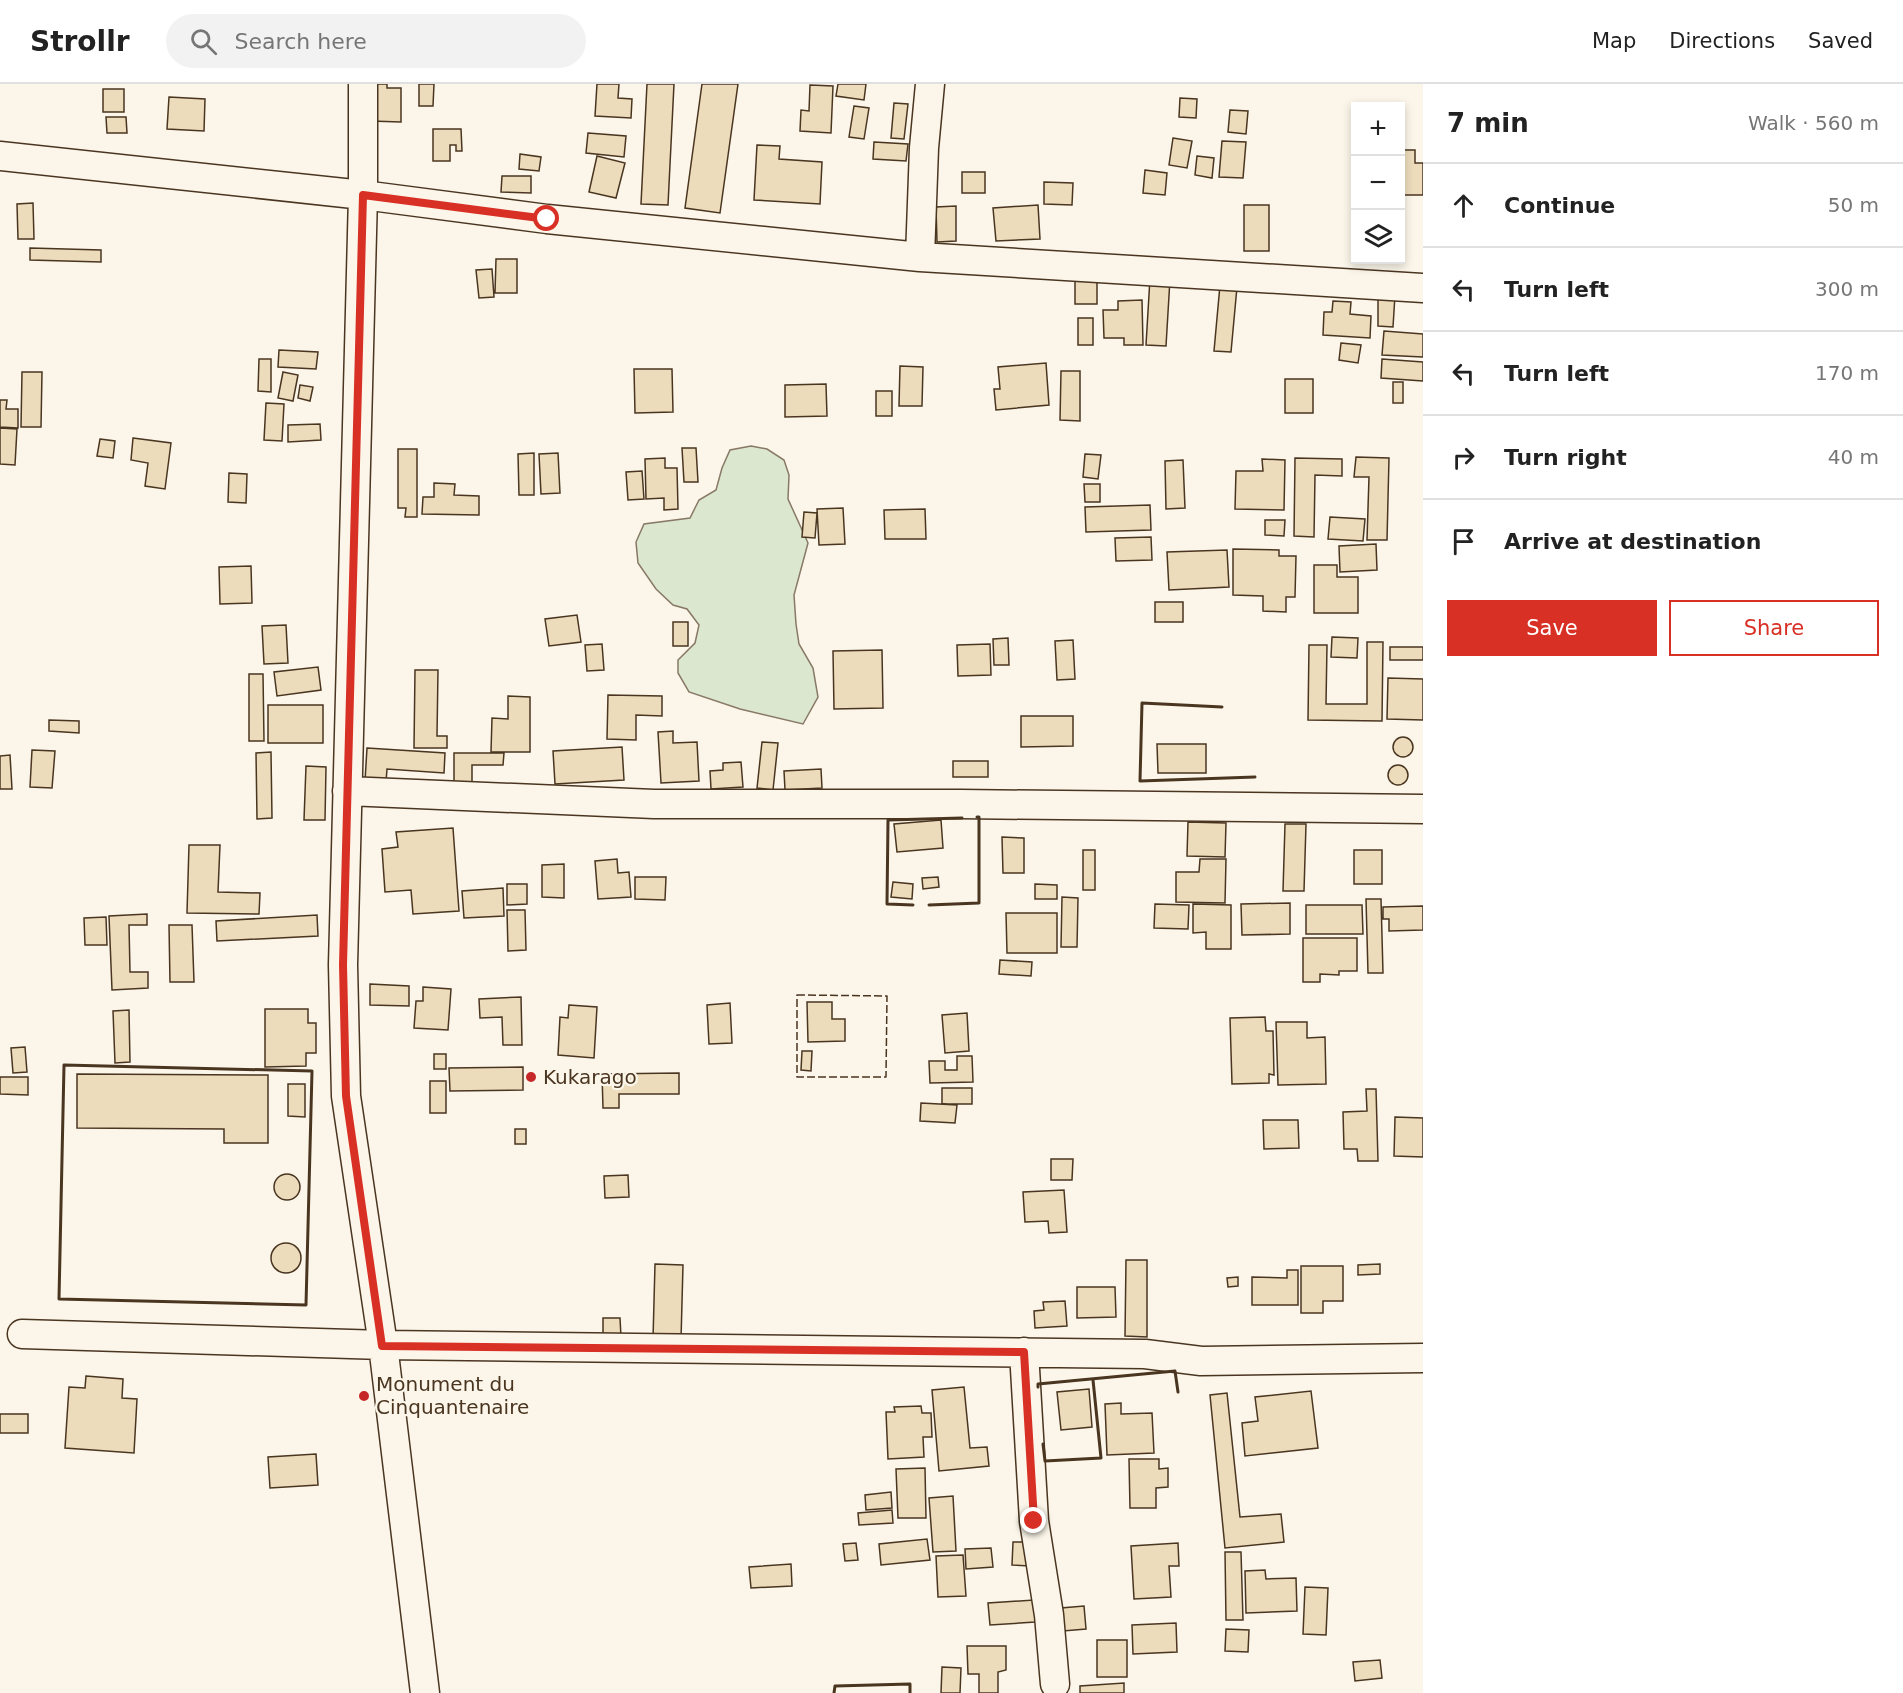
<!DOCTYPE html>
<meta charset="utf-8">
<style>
:root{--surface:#fff;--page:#f2f2f2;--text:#222;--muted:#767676;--line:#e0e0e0;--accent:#d93025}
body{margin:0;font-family:"DejaVu Sans",sans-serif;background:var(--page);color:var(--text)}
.controls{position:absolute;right:18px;top:18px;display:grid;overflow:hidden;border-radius:0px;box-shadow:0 3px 9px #0003}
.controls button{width:54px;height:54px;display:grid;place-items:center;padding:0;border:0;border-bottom:2px solid var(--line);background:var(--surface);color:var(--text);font:30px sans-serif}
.stop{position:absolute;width:18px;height:18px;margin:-14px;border:4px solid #d93025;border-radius:50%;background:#fff}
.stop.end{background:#d93025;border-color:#fff;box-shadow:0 2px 6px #0008}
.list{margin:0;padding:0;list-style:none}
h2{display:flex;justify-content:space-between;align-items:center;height:78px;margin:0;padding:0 24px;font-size:26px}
h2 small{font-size:20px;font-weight:400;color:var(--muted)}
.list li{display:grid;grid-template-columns:39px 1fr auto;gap:18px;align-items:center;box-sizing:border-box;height:84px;padding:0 24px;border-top:2px solid var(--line)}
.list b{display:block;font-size:22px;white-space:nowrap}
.list em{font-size:20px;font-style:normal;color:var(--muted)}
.actions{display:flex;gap:12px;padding:18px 24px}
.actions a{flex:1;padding:14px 0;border:2px solid var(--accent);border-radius:0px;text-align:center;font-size:21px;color:var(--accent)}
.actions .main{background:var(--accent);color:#fff}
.icon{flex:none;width:33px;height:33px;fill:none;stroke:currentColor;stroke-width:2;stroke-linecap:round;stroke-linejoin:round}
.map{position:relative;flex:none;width:1423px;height:1609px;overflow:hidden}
header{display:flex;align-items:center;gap:36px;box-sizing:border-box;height:84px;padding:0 30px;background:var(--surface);border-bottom:2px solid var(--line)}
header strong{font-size:28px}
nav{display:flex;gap:33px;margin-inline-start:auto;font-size:21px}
.search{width:420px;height:54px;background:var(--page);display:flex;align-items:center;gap:15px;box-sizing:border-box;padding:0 21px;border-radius:33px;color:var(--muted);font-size:22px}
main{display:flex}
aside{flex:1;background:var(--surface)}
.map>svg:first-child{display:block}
</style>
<header>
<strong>Strollr</strong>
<div class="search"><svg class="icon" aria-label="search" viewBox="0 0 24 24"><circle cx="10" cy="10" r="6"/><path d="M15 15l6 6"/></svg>Search here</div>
<nav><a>Map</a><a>Directions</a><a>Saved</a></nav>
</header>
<main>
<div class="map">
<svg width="1423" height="1609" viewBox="0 0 1423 1609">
<rect width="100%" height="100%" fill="#fbf6e9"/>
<!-- green -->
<path fill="#dce7d0" stroke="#887966" stroke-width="1.5" d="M751 362 767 365 784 376 789 391 788 415 808 459 794 511 796 540 799 560 813 584 818 613 803 640 740 625 689 608 678 589V576L695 559 699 541 687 525 673 521 656 505 638 479 636 458 644 440 690 434 699 416 716 406 722 384 730 366Z"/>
<!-- building -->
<path fill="#ecdcbc" stroke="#4a3520" stroke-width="1.5" d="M370 0H387V4H401V38L370 37Z
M419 0H434L433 22H419Z
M597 0H619L618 14 632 15 631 34 595 32Z
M647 0H674L668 121 641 120Z
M702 0H738L720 129 685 124Z
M838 0H866L864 16 836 12Z
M810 1 833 2 831 49 800 47 801 26 809 27Z
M103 5H124V28H103Z
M169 13 205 15 204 47 167 45Z
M1180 14 1197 15 1196 34 1179 33Z
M894 19 908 20 904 55 891 54Z
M854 22 869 24 864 55 849 53Z
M1230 26 1248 27 1246 50 1228 48Z
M106 33H126L127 49H107Z
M433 45H461L462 67H456V61H450V77H433Z
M588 49 626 52 624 73 586 69Z
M1173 54 1192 57 1187 84 1169 81Z
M1222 57 1246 58 1243 94 1219 93Z
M874 58 908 60 906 77 873 75Z
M757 61 780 62 779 75 822 78 820 120 754 116Z
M1400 66H1415V79H1423V111H1400Z
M520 70 541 73 539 87 519 85Z
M597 72 625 79 616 114 589 108Z
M1197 72 1214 74 1212 94 1195 91Z
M1145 86 1167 89 1165 111 1143 109Z
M962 88H985V109H962Z
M502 92H531V109L501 108Z
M1044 98 1073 99 1072 121 1044 120Z
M33 119 34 155H18L17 120Z
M1038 121 1040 155 996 157 993 124Z
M1244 121H1269V167H1244Z
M956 122V157L937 158 936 123Z
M30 164 101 166V178L30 176Z
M496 175H517V209H495Z
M492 185 494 213 479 214 476 186Z
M1075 194H1097V220H1075Z
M1150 194 1170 195 1166 262 1146 261Z
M1220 201 1237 203 1231 268 1214 267Z
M1378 211H1395L1393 243 1378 242Z
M1142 216 1143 261H1124V254H1104L1103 226H1118V217Z
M1333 217 1351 218 1350 230 1371 232 1370 254 1323 251 1324 228H1332Z
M1078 234H1093V261H1078Z
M1384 247 1423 250V273L1382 271Z
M1341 259 1361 261 1358 279 1339 276Z
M279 266 318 268 316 285 278 283Z
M259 275H271V308L258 307Z
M1382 275 1423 278V297L1381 294Z
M1046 279 1049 321 996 326 994 305H1000L998 283Z
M900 282 923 283 922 322H899Z
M634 285H672L673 328 635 329Z
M1061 287H1080V337L1060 336Z
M22 288H42L41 343H21Z
M283 288 298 291 293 317 278 314Z
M1285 295H1313V329H1285Z
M1393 298H1403V319H1393Z
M826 300 827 332 785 333V301Z
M300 301 313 303 310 317 298 314Z
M876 307H892V332H876Z
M0 316H7L6 325H18V344L0 343Z
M266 319 284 320 282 357 264 356Z
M320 340 321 356 288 358V341Z
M0 344 17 345 15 381 0 380Z
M133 354 171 359 165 405 145 402 148 379 131 376Z
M100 355 115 357 113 374 97 372Z
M682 364H696L698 398H684Z
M398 365H417V433H405L406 424H398Z
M534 369V411H519L518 370Z
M558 369 560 409 541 410 539 370Z
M1085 370 1101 371 1098 395 1083 393Z
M1356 373 1389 374 1387 456H1367L1369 393H1354Z
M665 374V384H677L678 425 664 426V414L646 415 645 375Z
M1295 374 1342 375V392L1315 391 1314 453 1294 452Z
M1262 375 1285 376 1284 426 1235 425 1236 387H1263Z
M1183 376 1185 424 1166 425 1165 377Z
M642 387 644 415 628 416 626 388Z
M229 389 247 390 246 419 228 418Z
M434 399 455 400 454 411 479 412V431L422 430 423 413H434Z
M1084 400H1100V418H1085Z
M1150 421 1151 446 1086 448 1085 423Z
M843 424 845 460 819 461 817 425Z
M925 425 926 455H885L884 426Z
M804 428 817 429 815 454 802 453Z
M1330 433 1365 435 1363 457 1328 455Z
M1265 436H1285L1284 452 1265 451Z
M1151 453 1152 476 1116 477 1115 454Z
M1376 460 1377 486 1340 488 1339 462Z
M1233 465 1279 466V472H1296L1295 513H1286V528L1263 527V512L1233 511Z
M1227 466 1229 503 1169 506 1167 468Z
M1314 481H1337V493H1358V529H1314Z
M251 482 252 519 220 520 219 483Z
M1155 518H1183V538H1155Z
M577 531 581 558 549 562 545 535Z
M673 538H688V562H673Z
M286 541 288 579 264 580 262 542Z
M1332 553 1358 554 1357 574 1331 573Z
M1008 554 1009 581H994L993 555Z
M1073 556 1075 595 1057 596 1055 557Z
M1367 558H1383L1382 637 1308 636 1309 561H1327L1326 620H1367Z
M602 560 604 586 587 587 585 561Z
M990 560 991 591 958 592 957 561Z
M1390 563H1423V576H1390Z
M882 566 883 624 834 625 833 567Z
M318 583 321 606 277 612 274 588Z
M415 586H438L437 652H447V664H414Z
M249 590H263L264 657H249Z
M1388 594 1423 595V636L1387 635Z
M608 611 662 612V632L636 631V656L607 655Z
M508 612 530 613V668H491L492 634 508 635Z
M268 621H323V659H268Z
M1021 632H1073V662L1021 663Z
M49 636 79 637V649L49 647Z
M673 647V659L697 658 699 697 661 699 658 648Z
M1393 663a10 10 0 1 1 20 0a10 10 0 1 1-20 0Z
M762 658 778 659 773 706 757 704Z
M1157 660H1206V689H1158Z
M622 663 624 696 555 700 553 667Z
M367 664 445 669 444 689 387 685 386 698 365 697Z
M32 666 55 667 52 704 30 703Z
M271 668 272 734 257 735 256 669Z
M454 669H504L503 681H472V698H454Z
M10 671 12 705H0V672Z
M953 677H988V693H953Z
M741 678 743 703 711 705 710 687 723 686V679Z
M1388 691a10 10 0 1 1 20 0a10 10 0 1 1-20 0Z
M306 682 326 683 325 736H304Z
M821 685 822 704 785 706 784 687Z
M941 736 943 764 897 768 894 740Z
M1188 738 1226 739 1225 773 1187 772Z
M1285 740H1306L1304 807H1283Z
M453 744 459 827 413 830 411 806 385 808 382 765 398 763 396 748Z
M1002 753 1024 754V789H1003Z
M189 761H220L218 808 260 809 259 830 187 829Z
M1083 766H1095V806H1083Z
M1354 766H1382V800H1354Z
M617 775 618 789 629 788 631 813 598 815 595 777Z
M1200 775H1226L1225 819 1176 818V788H1199Z
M564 780V814L542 813V781Z
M635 793H666L665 816 635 815Z
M938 793 939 803 923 805 922 794Z
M893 798 913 800 912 815 891 813Z
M507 800H527V820L507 821Z
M1035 800 1057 801V815H1035Z
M503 804 504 832 464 834 462 807Z
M1062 813 1078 814 1077 863H1061Z
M1366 815H1381L1383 889H1368Z
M1290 819V850L1242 851 1241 820Z
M1155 820 1189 821 1188 845 1154 844Z
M1193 820 1231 821V865H1206V848L1193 849Z
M1306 821H1362L1363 850H1306Z
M1423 822V846L1389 847V835H1383V823Z
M507 826H525L526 866 508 867Z
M1006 829H1057V869H1007Z
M147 830V841H129L130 888H148V904L112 906 109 832Z
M317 831 318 852 217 857 216 837Z
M106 833 107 861H85L84 834Z
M169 841H192L194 898H170Z
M1303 854H1357V887H1339V891L1320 890V898H1303Z
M1000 876 1032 878 1031 892 999 890Z
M370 900 409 902V922L370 921Z
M423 903 451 905 448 946 414 944 416 917H423Z
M521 913 522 961H503L502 933 480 934 479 915Z
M807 918H832V935H845V957L808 958Z
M730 919 732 959 709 960 707 921Z
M569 921 597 923 594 974 558 971 560 933 568 934Z
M265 925H308V939H316V969H306V982L265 983Z
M129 926 130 978 115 979 113 927Z
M967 929 969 967 945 969 942 931Z
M1265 933 1266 947H1273L1274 991 1269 990V999L1232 1000 1230 934Z
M1276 938H1307V954L1325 953 1326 1000 1278 1001Z
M25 963 27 988 13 989 11 964Z
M802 967H812L811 987 801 986Z
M434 970H446V985H434Z
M957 972H972L973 998 930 999 929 977H945V986H957Z
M523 983V1006L450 1007 449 984Z
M679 989V1010H619V1024H603L602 990Z
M77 990 268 991V1059H224V1045L77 1044Z
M0 993H28V1011L0 1010Z
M430 997H446V1029H430Z
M288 1000H305V1033L288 1032Z
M942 1004H972V1020H942Z
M1366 1005H1376L1378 1077H1358L1357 1065H1344L1343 1028 1367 1027Z
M921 1019 957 1021 955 1039 920 1037Z
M1395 1033 1423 1034V1073L1394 1072Z
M1263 1036H1298L1299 1064 1264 1065Z
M515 1045H526V1060H515Z
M1051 1075H1073L1072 1096H1051Z
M274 1103a13 13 0 1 1 26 0a13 13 0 1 1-26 0Z
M628 1091 629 1113 605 1114 604 1092Z
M1064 1106 1067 1148 1049 1149 1048 1137 1025 1138 1023 1108Z
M271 1174a15 15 0 1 1 30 0a15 15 0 1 1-30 0Z
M1126 1176H1147V1253L1125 1252Z
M655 1180 683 1181 681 1256 653 1255Z
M1380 1180V1190L1358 1191V1181Z
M1301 1182H1343V1217H1323V1229H1301Z
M1287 1186H1298V1221H1252V1193L1287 1194Z
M1238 1193V1202L1228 1203 1227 1194Z
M1077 1203H1115L1116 1233 1077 1234Z
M1065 1217 1067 1242 1035 1244 1034 1227 1044 1226 1043 1218Z
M603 1234H620L621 1253H603Z
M86 1292 123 1295 122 1314 137 1315 134 1369 65 1364 69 1303 85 1304Z
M964 1303 970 1364 987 1363 989 1382 939 1387 932 1306Z
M1089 1305 1092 1343 1061 1346 1057 1308Z
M1311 1307 1318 1364 1245 1372 1242 1339 1258 1337 1255 1313Z
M1227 1309 1240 1433 1281 1430 1284 1458 1225 1464 1210 1311Z
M1121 1319V1330L1152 1329 1154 1369 1107 1371 1105 1320Z
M921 1322 922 1329H931L932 1353H923L924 1373 888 1375 886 1328H895L894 1323Z
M0 1330H28V1349H0Z
M316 1370 318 1401 270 1404 268 1373Z
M1129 1375H1159V1385L1168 1384V1403L1156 1404V1424H1130Z
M925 1384 926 1434H898L896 1385Z
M891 1408 892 1424 866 1426 865 1411Z
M953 1412 956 1467 933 1468 929 1414Z
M892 1426 893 1439 859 1441 858 1429Z
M927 1455 930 1476 881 1481 879 1460Z
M1013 1458H1030V1482L1012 1481Z
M856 1459 858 1476 845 1477 843 1460Z
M1178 1459 1179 1482H1169L1171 1513 1134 1515 1131 1462Z
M991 1464 993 1483 966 1485 965 1465Z
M1225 1468H1241L1243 1536H1226Z
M963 1471 966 1512 938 1513 936 1472Z
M791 1480 792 1502 751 1504 749 1483Z
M1265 1486 1266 1495 1296 1494 1297 1527 1246 1529 1245 1487Z
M1305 1503 1328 1504 1326 1551 1303 1550Z
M1034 1516 1035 1538 990 1541 988 1519Z
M1084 1522 1086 1545 1063 1547 1061 1524Z
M1176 1539 1177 1568 1133 1570 1132 1541Z
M1226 1545 1249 1546 1248 1568 1225 1567Z
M1097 1556H1127V1593H1097Z
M967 1562H1006V1586L998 1588V1609H979V1590H968Z
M1380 1576 1382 1594 1355 1597 1353 1578Z
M942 1583 961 1584 960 1609H941Z
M1124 1599V1609H1080V1602Z"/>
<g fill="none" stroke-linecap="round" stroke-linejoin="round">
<defs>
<path id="minor" d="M363 0V111L343 881 346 1012 383 1261 425 1609
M0 72 363 111 547 135 920 173 1423 204
M920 173 924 64 930 0
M347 707 654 720H960L1423 725
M22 1250 383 1261 1145 1270 1201 1277 1423 1274
M1024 1268 1034 1437 1049 1531 1055 1600"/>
</defs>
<!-- minor casing -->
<use href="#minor" stroke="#4a3520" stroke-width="31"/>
<!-- minor -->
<use href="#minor" stroke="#fbf6e9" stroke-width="28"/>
<!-- fence -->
<path stroke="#4a3520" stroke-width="1.5" stroke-dasharray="8 3" stroke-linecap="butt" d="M797 911 887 912 886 993H797Z"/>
<!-- wall -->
<path stroke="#4a3520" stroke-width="3" d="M1222 623 1142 619 1140 697 1255 693
M913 821 887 820 888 736 962 734
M929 821 979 819V733H977
M64 981 312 987 306 1221 59 1215Z
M1038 1303V1300L1175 1287 1178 1308
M1043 1360 1045 1377 1101 1374 1093 1296
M834 1609 835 1602 910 1600V1609"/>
</g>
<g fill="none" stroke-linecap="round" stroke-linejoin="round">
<!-- route -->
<path stroke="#d93025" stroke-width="8" d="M547 135 363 111 343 881 346 1012 382 1262 1024 1268 1034 1437"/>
</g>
<!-- markers -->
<g fill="#c62828" stroke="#fbf6e9" stroke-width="2">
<circle cx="531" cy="993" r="6"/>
<circle cx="364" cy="1312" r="6"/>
</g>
<g text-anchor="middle" stroke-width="4.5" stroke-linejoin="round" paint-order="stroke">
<!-- poi labels -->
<g font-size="20" fill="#4a3520" stroke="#fbf6e9" text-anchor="start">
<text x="543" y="1000">Kukarago</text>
<text x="376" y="1307">Monument du<tspan x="376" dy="23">Cinquantenaire</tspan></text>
</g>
</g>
</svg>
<div class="controls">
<button>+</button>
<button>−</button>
<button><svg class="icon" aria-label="layers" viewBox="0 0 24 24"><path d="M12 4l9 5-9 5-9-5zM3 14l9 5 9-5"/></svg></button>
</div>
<div class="stop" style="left:547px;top:135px"></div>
<div class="stop end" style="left:1034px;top:1437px"></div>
</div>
<aside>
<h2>7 min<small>Walk · 560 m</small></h2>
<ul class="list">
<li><svg class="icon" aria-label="ahead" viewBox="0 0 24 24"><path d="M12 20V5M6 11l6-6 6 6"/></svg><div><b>Continue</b></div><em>50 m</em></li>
<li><svg class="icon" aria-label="left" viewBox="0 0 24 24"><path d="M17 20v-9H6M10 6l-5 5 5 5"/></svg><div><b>Turn left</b></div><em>300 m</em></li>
<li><svg class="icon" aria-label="left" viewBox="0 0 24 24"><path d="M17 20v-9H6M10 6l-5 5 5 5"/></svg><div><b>Turn left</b></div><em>170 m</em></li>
<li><svg class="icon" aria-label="right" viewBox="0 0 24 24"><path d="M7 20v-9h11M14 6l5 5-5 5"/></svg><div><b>Turn right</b></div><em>40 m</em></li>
<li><svg class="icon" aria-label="arrive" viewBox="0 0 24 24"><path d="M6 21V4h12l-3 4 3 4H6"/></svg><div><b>Arrive at destination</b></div></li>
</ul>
<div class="actions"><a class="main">Save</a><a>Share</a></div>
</aside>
</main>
